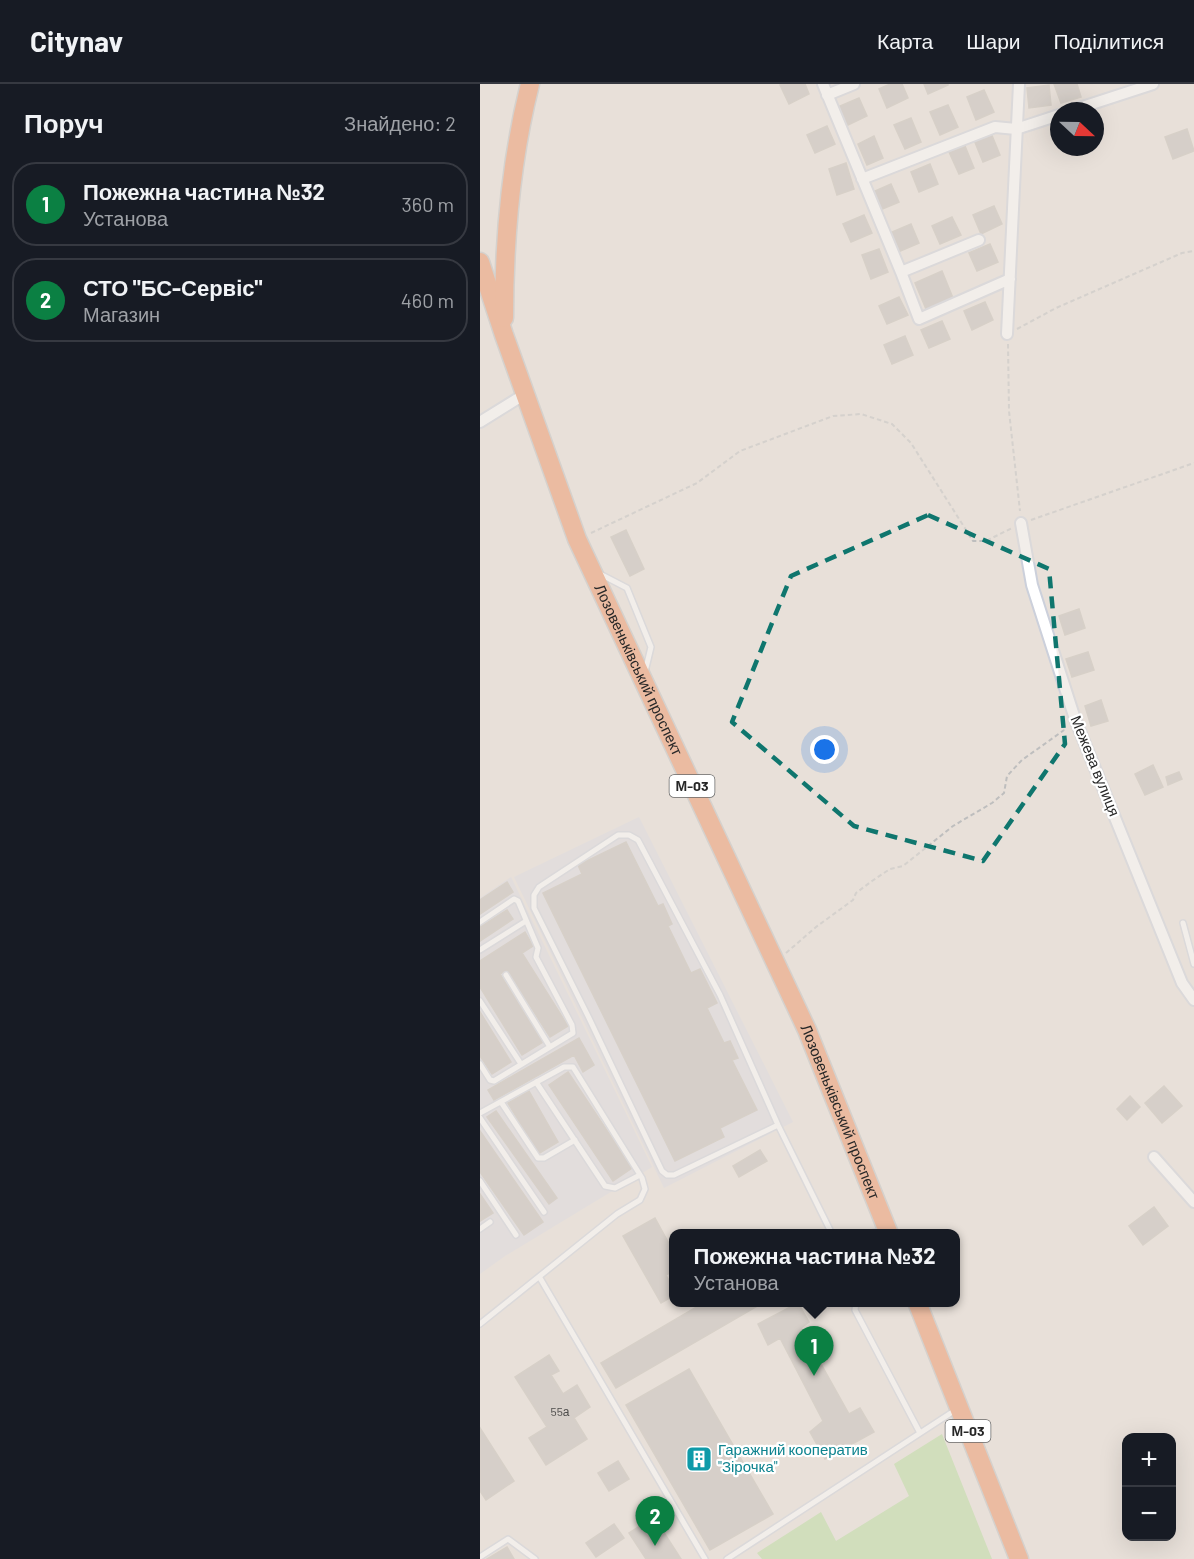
<!DOCTYPE html>
<html lang="uk">
<meta charset="utf-8">
<style>
:root{--surface:#171b24;--page:#20242c;--text:#f1f3f6;--muted:#9ea1a6;--line:#363941;--accent:#0b8043}
body{margin:0;font-family:Barlow,sans-serif;background:var(--page);color:var(--text)}
.controls{position:absolute;right:18px;bottom:18px;display:grid;overflow:hidden;border-radius:12px;box-shadow:0 6px 24px #0002}
.controls button{width:54px;height:54px;display:grid;place-items:center;padding:0;border:0;border-bottom:2px solid var(--line);background:var(--surface);color:var(--text);font:30px sans-serif}
.compass{position:absolute;left:570px;top:18px;width:54px;height:54px;border-radius:50%;background:var(--surface);box-shadow:0 6px 24px #0002;rotate:112deg}
.you{position:absolute;left:345px;top:666px;width:21px;height:21px;margin:-15px;border:4px solid #fff;border-radius:50%;background:#1a73e8;box-shadow:0 0 0 9px #1a73e833}
.badge{display:grid;place-items:center;width:39px;height:39px;border-radius:50%;background:var(--accent);color:#fff;font-size:20px;font-weight:700}
.pin{position:absolute;translate:-50% -50px;filter:drop-shadow(0 2px 3px #0008)}
.pin::after{content:'';position:absolute;top:32px;width:21px;height:18px;background:inherit;clip-path:polygon(0 0,100% 0,50% 100%)}
.popup{position:absolute;left:189px;top:1145px;width:291px;height:78px;box-sizing:border-box;display:grid;place-content:center;border-radius:12px;background:var(--surface);filter:drop-shadow(0 2px 4px #0005);font-size:20px;white-space:nowrap;color:var(--muted)}
.popup b{font-size:22px;color:var(--text)}
.popup::after{content:'';position:absolute;left:50%;top:100%;margin-left:-12px;border:12px solid transparent;border-top-color:var(--surface)}
.list{margin:0;padding:0;list-style:none}
h2{display:flex;justify-content:space-between;align-items:center;height:78px;margin:0;padding:0 24px;font-size:26px}
h2 small{font-size:20px;font-weight:400;color:var(--muted)}
.list li{display:grid;grid-template-columns:39px 1fr auto;gap:18px;align-items:center;box-sizing:border-box;height:84px;margin:0 12px 12px;padding:0 12px;border:2px solid var(--line);border-radius:24px}
.list b{display:block;font-size:22px;white-space:nowrap}
.list p{margin:0;font-size:20px;white-space:nowrap;color:var(--muted)}
.list em{font-size:20px;font-style:normal;color:var(--muted)}
.map{position:relative;flex:none;width:714px;height:1475px;overflow:hidden}
header{display:flex;align-items:center;gap:36px;box-sizing:border-box;height:84px;padding:0 30px;background:var(--surface);border-bottom:2px solid var(--line)}
header strong{font-size:28px}
nav{display:flex;gap:33px;margin-inline-start:auto;font-size:21px}
main{display:flex}
aside{flex:1;background:var(--surface)}
.map>svg:first-child{display:block}
</style>
<header>
<strong>Citynav</strong>
<nav><a>Карта</a><a>Шари</a><a>Поділитися</a></nav>
</header>
<main>
<aside>
<h2>Поруч<small>Знайдено: 2</small></h2>
<ul class="list">
<li><span class="badge">1</span><div><b>Пожежна частина №32</b><p>Установа</p></div><em>360 m</em></li>
<li><span class="badge">2</span><div><b>СТО &quot;БС-Сервіс&quot;</b><p>Магазин</p></div><em>460 m</em></li>
</ul>
</aside>
<div class="map">
<svg width="714" height="1475" viewBox="0 0 714 1475">
<rect width="100%" height="100%" fill="#e8e0d9"/>
<!-- industrial -->
<path fill="#dbd9e1" d="M159 733 313 1038 184 1104 34 793Z
M31 793 172 1083 25 1172 0 1190V814Z"/>
<!-- green -->
<path fill="#b5db99" d="M462 1350 512 1475H282L277 1469 341 1428 356 1457 429 1412 414 1380Z"/>
<!-- building -->
<path fill="#c0bab6" stroke="#c3bcb3" stroke-width="1.5" d="M303 0H325L329 10 309 20 300 1Z
M410 0H422L428 14 407 24 399 5Z
M444 0H468V1L448 10Z
M574 0H597L601 13 581 19Z
M569 1 571 21 549 24 547 4Z
M504 6 514 28 496 36 487 13Z
M379 14 387 32 366 42 358 23Z
M468 21 478 43 460 51 450 28Z
M431 34 441 58 425 65 414 41Z
M347 42 355 60 335 69 327 51Z
M707 45 714 67 693 75 685 53Z
M511 49 520 71 503 78 494 56Z
M394 52 403 74 387 81 378 60Z
M485 62 494 84 479 90 469 68Z
M366 79 374 105 357 111 349 85Z
M450 80 458 100 439 108 431 88Z
M411 100 419 118 400 126 393 108Z
M514 122 522 140 501 150 493 131Z
M384 131 392 149 371 158 363 140Z
M472 133 481 151 460 160 452 142Z
M431 140 439 159 418 168 410 149Z
M510 160 518 178 497 187 489 169Z
M399 165 408 188 391 195 382 171Z
M462 187 473 214 446 225 435 199Z
M419 213 428 231 407 240 399 222Z
M505 218 513 236 492 246 484 227Z
M462 237 470 255 449 264 441 246Z
M425 252 433 271 412 280 404 261Z
M146 446 164 485 150 492 131 453Z
M599 525 605 544 585 551 579 532Z
M608 568 614 586 592 593 586 575Z
M621 616 628 637 611 642 605 622Z
M673 681 683 703 665 711 655 690Z
M699 688 702 695 688 701 686 693Z
M146 758 178 822 183 820 192 840 188 842 211 889 220 885 237 919 227 924 244 959 250 957 258 974 252 976 277 1026 240 1044 244 1053 195 1077 63 809 102 790 98 781Z
M27 798 33 808 0 830V816Z
M27 826 33 835 0 857V843Z
M45 848 53 862 42 869 88 942 70 953 27 886 20 890 63 958 42 971 0 903V877Z
M0 928 31 978 12 990 0 972Z
M99 954 114 981 103 988 94 971 14 1016 8 1006Z
M88 988 152 1084 133 1097 69 1001Z
M684 1002 702 1022 682 1039 665 1019Z
M49 1007 78 1058 58 1070 28 1019Z
M650 1012 660 1023 647 1036 637 1025Z
M16 1027 77 1114 69 1120 7 1033Z
M0 1047 63 1138 44 1151 0 1088Z
M280 1066 287 1077 259 1093 253 1082Z
M0 1110 13 1129 0 1137Z
M674 1123 688 1142 663 1161 649 1142Z
M175 1134 193 1167V1187L186 1191 193 1204V1212L181 1219 143 1152Z
M225 1218 281 1220 136 1304 121 1279Z
M318 1219 329 1238 321 1244 369 1330 380 1324 394 1348 345 1375 330 1348 343 1337 300 1254 288 1261 278 1240Z
M69 1271 79 1287 71 1291 83 1310 97 1301 110 1323 94 1334 107 1355 66 1381 49 1354 67 1343 35 1293Z
M209 1285 293 1430 230 1466 146 1321Z
M0 1344 34 1397 6 1416 0 1407Z
M138 1377 149 1395 129 1407 118 1389Z
M174 1433 201 1475H166L149 1449Z
M134 1440 144 1454 116 1473 106 1459Z
M27 1463 34 1475H7Z"/>
<g fill="none" stroke-linecap="round" stroke-linejoin="round">
<defs>
<path id="lane" d="M120 490 147 504 171 563 165 588
M0 838 34 815 38 817 58 864 56 873 92 941 93 949 14 997 10 996 0 980
M703 839 714 880
M0 866 46 837
M26 891 70 963
M0 917 41 980
M56 998 125 1102 135 1104 160 1091
M21 1018 58 1074H64L95 1056
M0 1029 84 983H93L162 1094 165 1105 160 1116 137 1130 0 1240
M0 1034 64 1128
M298 1041 194 1091H187L182 1087 108 932 54 824V811L59 803 138 751H149L158 756 240 911 298 1041 352 1150
M0 1097 36 1151
M0 1145 10 1138
M389 1150 404 1145
M60 1194 225 1475
M376 1218 375 1226 440 1349
M0 1473 28 1455 55 1475
M247 1475 477 1325"/>
<path id="street" d="M343 0 421 188 439 235 530 195
M347 11 374 0
M590 27 673 0
M382 95 515 43 536 45 579 31
M421 188 499 156
M527 250 539 0
M0 338 45 310
M541 439 552 501 595 635 702 899 714 916
M674 1073 714 1118"/>
<g id="highway">
<path id="s1" d="M0 178 24 251 97 455 327 946 409 1150"/>
<path d="M24 234C24 157 31 75 50 0"/>
<path d="M437 1218 539 1475"/>
</g>
</defs>
<!-- lane casing -->
<use href="#lane" stroke="#ccd0db" stroke-width="8"/>
<!-- street casing -->
<use href="#street" stroke="#ccd0db" stroke-width="14"/>
<!-- highway casing -->
<use href="#highway" stroke="#bebebe" stroke-width="21"/>
<!-- path -->
<path stroke="#bebebe" stroke-width="2" stroke-dasharray="4.5 3" stroke-linecap="butt" d="M537 245 576 224 702 169 714 167
M528 260 529 327 540 427
M551 436 714 379
M111 449 217 399 260 367 353 332 381 330 412 340 431 359 493 457H506L532 444
M306 869 336 843 373 816 376 809 392 797 410 785 423 782 473 742 512 719 524 709 527 692 542 676 587 644"/>
<!-- lane -->
<use href="#lane" stroke="#fff" stroke-width="5"/>
<!-- street -->
<use href="#street" stroke="#fff" stroke-width="10"/>
<!-- highway -->
<use href="#highway" stroke="#f08f5d" stroke-width="18"/>
</g>
<!-- marked area -->
<path d="M0 0H714V1475H0ZM448 431 569 485 585 660 503 777 374 742 252 638 311 492Z" fill="#e8e0d9" fill-opacity=".55" fill-rule="evenodd"/>
<path fill="none" stroke="#0f766e" stroke-width="4.5" stroke-dasharray="12 8" stroke-linejoin="round" d="M448 431 569 485 585 660 503 777 374 742 252 638 311 492Z"/>
<!-- icons -->
<defs>
<symbol id="building-square" viewBox="-11 -11 22 22"><rect x="-9" y="-9" width="18" height="18" rx="4" fill="#0f9aa8" stroke="#fff"/><path d="M-4-6H4V6H1V3H-1V6H-4ZM-2.5-4.3h1.7v1.8h-1.7ZM.8-4.3h1.7v1.8H.8ZM-2.5-1h1.7V.8h-1.7ZM.8-1h1.7V.8H.8Z" fill="#fff"/></symbol>
</defs>
<g fill-rule="evenodd">
<use href="#building-square" x="204" y="1360" width="30" height="30"/>
</g>
<g text-anchor="middle" stroke-width="4.5" stroke-linejoin="round" paint-order="stroke">
<!-- number labels -->
<g font-size="12" fill="#4d4c4b">
<text x="80" y="1332">55а</text>
</g>
<!-- shield labels -->
<g fill="#fff" stroke="#686868" stroke-width="1.5">
<rect x="189.5" y="691" width="45" height="22" rx="4.5"/>
<rect x="465.5" y="1336" width="45" height="22" rx="4.5"/>
</g>
<g font-size="14" font-weight="bold" fill="#272727">
<text x="212" y="707">М-03</text>
<text x="488" y="1352">М-03</text>
</g>
<!-- street labels -->
<g font-size="15" fill="#272727" stroke="#fff">
<text dy="5" stroke="none"><textPath href="#s1" startOffset="438">Лозовеньківський проспект</textPath></text>
<text transform="translate(615 682) rotate(68)" y="5">Межева вулиця</text>
<text dy="5" stroke="none"><textPath href="#s1" startOffset="924">Лозовеньківський проспект</textPath></text>
</g>
<!-- culture labels -->
<g font-size="15" fill="#0d838f" stroke="#fff" text-anchor="start">
<text x="238" y="1371">Гаражний кооператив<tspan x="238" dy="17">"Зірочка"</tspan></text>
</g>
</g>
</svg>
<div class="controls">
<button>+</button>
<button>−</button>
</div>
<svg class="compass" viewBox="-18 -18 36 36"><path d="M0-13l5 13h-10z" fill="#e53935"/><path d="M0 13l5-13h-10z" fill="#9ea1a6"/></svg>
<div class="you"></div>
<div class="pin badge" style="left:334px;top:1292px">1</div>
<div class="popup"><b>Пожежна частина №32</b>Установа</div>
<div class="pin badge" style="left:175px;top:1462px">2</div>
</div>
</main>
